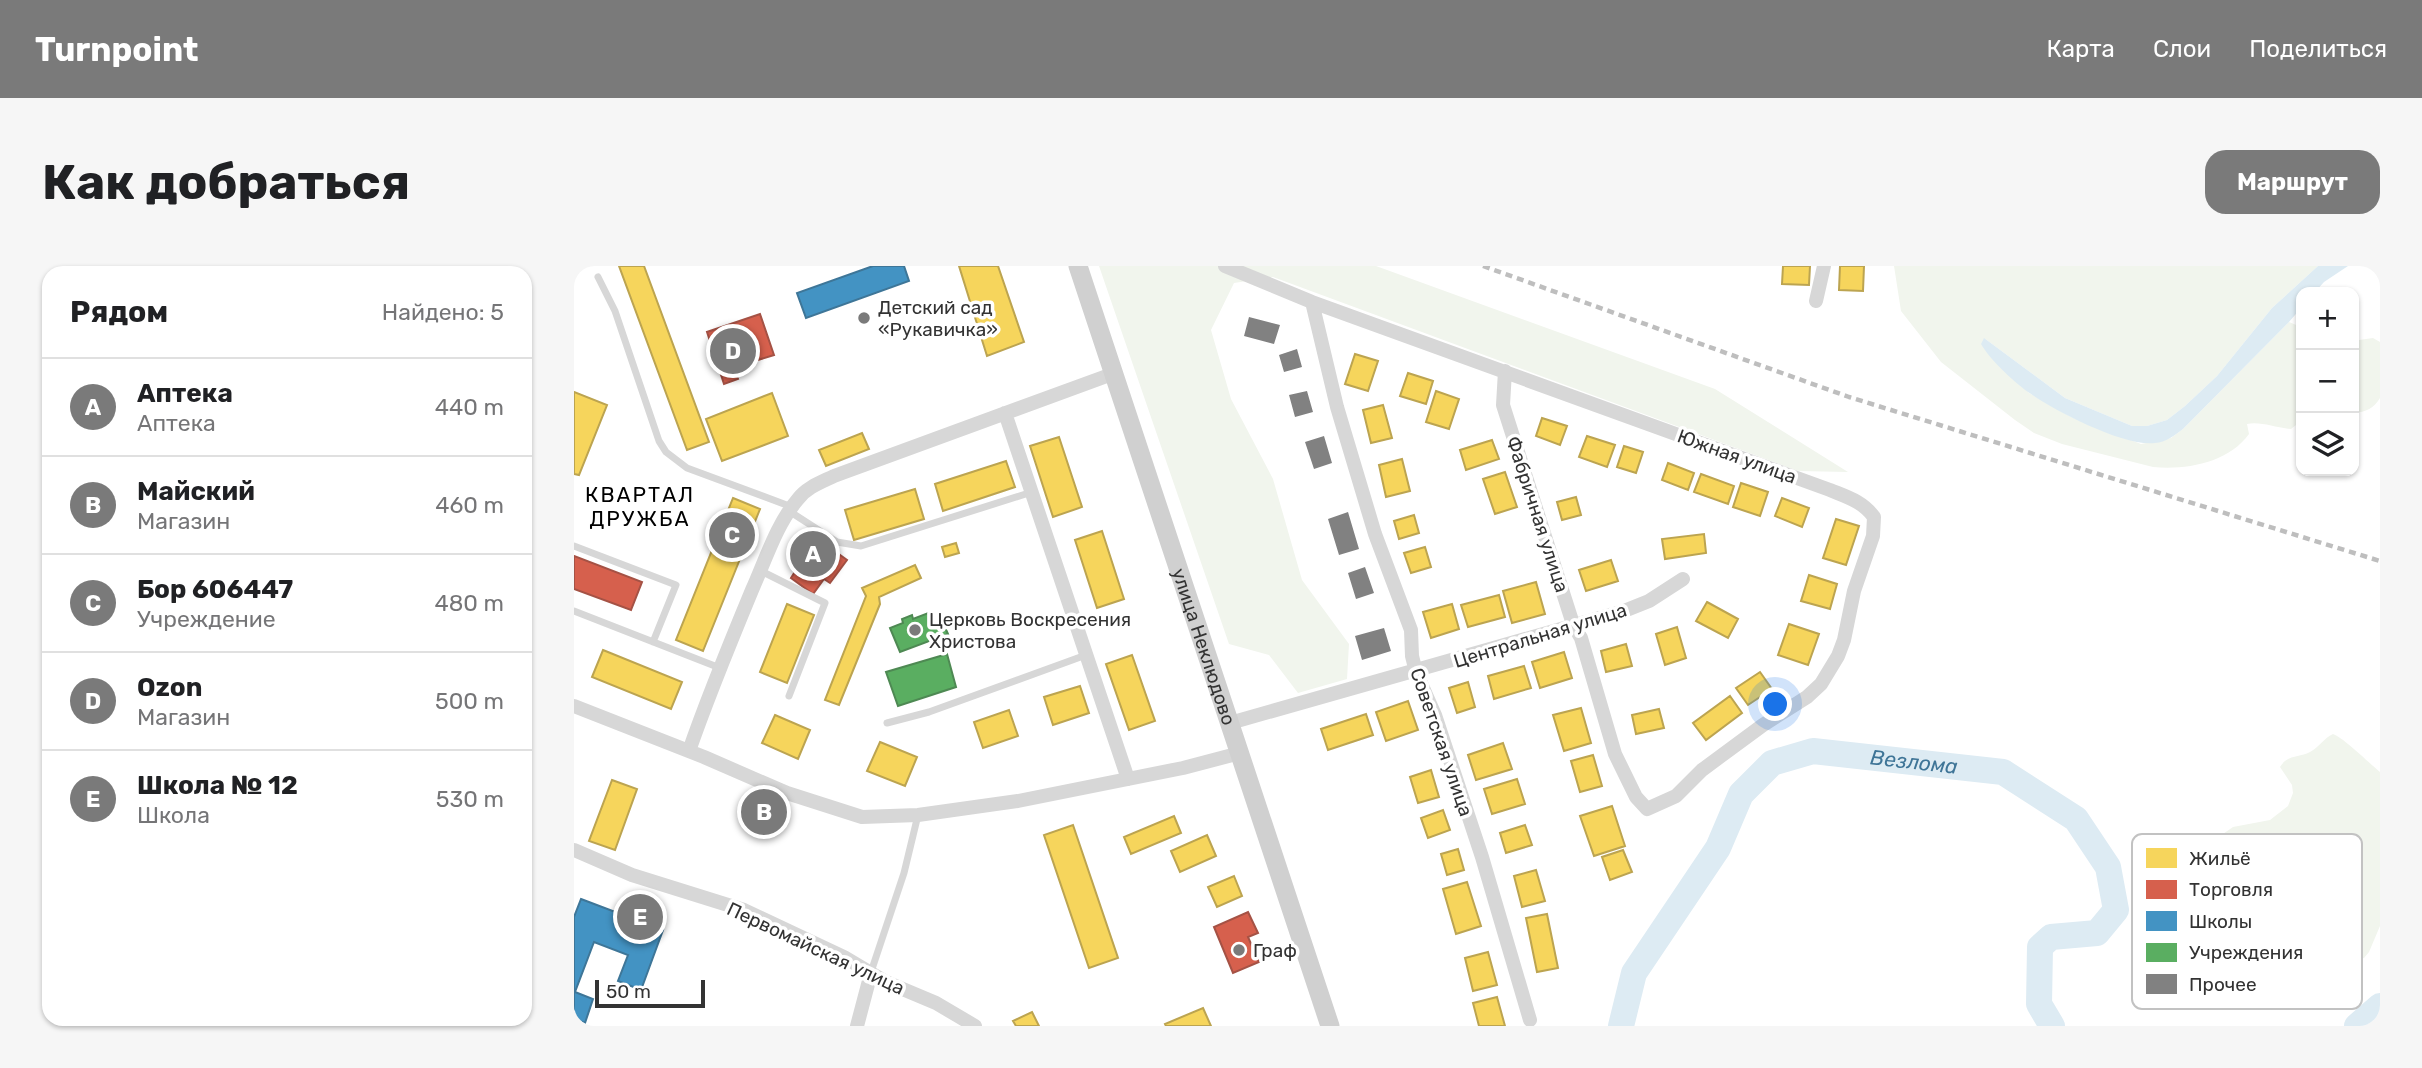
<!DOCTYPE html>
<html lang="ru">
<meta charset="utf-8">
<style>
:root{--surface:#fff;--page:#f6f6f6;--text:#202124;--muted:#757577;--line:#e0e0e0;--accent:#7a7a7a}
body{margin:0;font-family:Rubik,sans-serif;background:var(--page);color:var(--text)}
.controls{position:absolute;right:21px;top:21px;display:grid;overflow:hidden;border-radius:14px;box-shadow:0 2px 5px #0004}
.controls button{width:63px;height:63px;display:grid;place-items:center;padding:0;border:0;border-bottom:2px solid var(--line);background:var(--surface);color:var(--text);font:35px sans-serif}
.scale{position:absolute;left:21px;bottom:18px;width:110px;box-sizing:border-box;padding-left:7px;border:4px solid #333;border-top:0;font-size:19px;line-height:24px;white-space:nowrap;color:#333;-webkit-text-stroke:5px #fff;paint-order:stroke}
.you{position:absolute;left:1202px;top:439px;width:24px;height:24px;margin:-18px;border:5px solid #fff;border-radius:50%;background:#1a73e8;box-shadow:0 0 0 10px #1a73e833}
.badge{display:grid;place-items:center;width:46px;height:46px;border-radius:50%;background:var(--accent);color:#fff;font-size:23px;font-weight:700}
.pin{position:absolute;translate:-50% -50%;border:4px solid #fff;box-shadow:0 2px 7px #0006}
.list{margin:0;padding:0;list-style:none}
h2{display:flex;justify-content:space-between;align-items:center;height:91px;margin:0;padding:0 28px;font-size:30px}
h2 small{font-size:23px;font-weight:400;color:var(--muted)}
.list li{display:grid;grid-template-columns:46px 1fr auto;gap:21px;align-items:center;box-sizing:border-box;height:98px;padding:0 28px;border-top:2px solid var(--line)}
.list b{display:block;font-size:26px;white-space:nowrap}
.list p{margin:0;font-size:23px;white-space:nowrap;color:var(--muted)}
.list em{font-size:23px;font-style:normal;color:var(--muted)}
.icon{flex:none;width:38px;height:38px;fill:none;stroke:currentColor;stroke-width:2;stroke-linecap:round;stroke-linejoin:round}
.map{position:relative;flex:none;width:1806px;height:760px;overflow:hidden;border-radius:21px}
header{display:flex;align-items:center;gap:42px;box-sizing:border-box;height:98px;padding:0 35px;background:var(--accent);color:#fff}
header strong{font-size:33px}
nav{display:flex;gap:38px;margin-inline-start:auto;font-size:24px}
.intro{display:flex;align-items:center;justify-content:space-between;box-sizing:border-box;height:168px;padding:0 42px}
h1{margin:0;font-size:49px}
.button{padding:18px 32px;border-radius:21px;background:var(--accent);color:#fff;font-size:24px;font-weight:700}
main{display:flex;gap:42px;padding:0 42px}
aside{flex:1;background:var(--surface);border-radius:21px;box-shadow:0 2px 5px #0004}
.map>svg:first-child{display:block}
</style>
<header>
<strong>Turnpoint</strong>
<nav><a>Карта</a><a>Слои</a><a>Поделиться</a></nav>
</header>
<div class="intro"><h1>Как добраться</h1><a class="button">Маршрут</a></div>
<main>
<aside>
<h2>Рядом<small>Найдено: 5</small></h2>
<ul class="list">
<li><span class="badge">A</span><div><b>Аптека</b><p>Аптека</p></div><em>440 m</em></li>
<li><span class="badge">B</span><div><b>Майский</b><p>Магазин</p></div><em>460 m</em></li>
<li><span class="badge">C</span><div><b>Бор 606447</b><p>Учреждение</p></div><em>480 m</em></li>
<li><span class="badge">D</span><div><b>Ozon</b><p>Магазин</p></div><em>500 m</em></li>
<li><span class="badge">E</span><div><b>Школа № 12</b><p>Школа</p></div><em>530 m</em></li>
</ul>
</aside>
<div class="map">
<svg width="1806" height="760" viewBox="0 0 1806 760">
<rect width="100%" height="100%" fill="#fff"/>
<!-- green -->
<path fill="#f1f5ed" d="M525 0H802L1141 123 1274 206 1224 205 699 11 660 17 637 64 657 133 699 213 728 314 775 378 773 413 724 427 695 389 655 378Z
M1320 0H1744L1698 42 1643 110 1611 140 1593 154 1573 160H1558L1491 132 1410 72 1455 127 1497 151 1567 178 1597 172 1609 163 1715 56 1727 61V155L1717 163C1703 162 1686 155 1673 158L1675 168C1654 197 1613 204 1579 201L1488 178 1460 167 1441 154 1367 96 1327 45Z
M1799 72 1806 76V132C1800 142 1792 146 1780 147V77L1785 74Z
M1759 468C1770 472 1795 497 1806 506V660L1795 686 1790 692 1783 694 1762 693 1693 671 1667 659 1649 646 1640 634 1629 607 1631 586 1646 570 1659 561 1696 554 1714 540 1719 527 1718 519 1706 501C1714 488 1725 492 1736 486 1745 481 1750 472 1759 468Z"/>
<!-- water -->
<path fill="#ddebf3" d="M1744 0H1774L1750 16 1741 26H1727V42L1715 56 1609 163C1600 170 1592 176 1581 177 1551 181 1481 145 1457 128 1442 118 1416 94 1407 78L1410 72 1491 132 1558 160H1573L1593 154 1611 140 1643 110 1698 42Z"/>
<!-- homes -->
<path fill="#f6d55c" stroke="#bca450" stroke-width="2" d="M45 0H70L135 176 113 184Z
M385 0H424L450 76 413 90Z
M1209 0H1236L1235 19 1208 18Z
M1266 0H1290L1289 25 1265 24Z
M781 88 804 95 794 125 771 118Z
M834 107 859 115 852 138 826 130Z
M862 125 885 133 875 163 852 156Z
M0 126 33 139 5 209 0 208Z
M198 127 214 170 148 195 132 153Z
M809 139 818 172 797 177 789 144Z
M968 152 993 160 986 179 962 170Z
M288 167 295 183 252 200 245 184Z
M1013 170 1041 179 1033 201 1005 191Z
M485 171 508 241 479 251 456 180Z
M918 174 925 193 892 204 886 184Z
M1050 180 1069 186 1062 207 1043 201Z
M828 193 836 225 812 231 805 199Z
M432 195 441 221 369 245 361 218Z
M1094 197 1120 207 1114 224 1088 214Z
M931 206 943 241 921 248 909 213Z
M1127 208 1160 220 1154 238 1120 226Z
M1167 217 1194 226 1186 250 1159 241Z
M341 223 350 253 280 274 271 244Z
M1002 231 1007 249 988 254 983 236Z
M159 232 186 243 129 385 102 374Z
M1208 232 1235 242 1228 261 1201 250Z
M840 249 845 267 825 273 820 255Z
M1262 253 1285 260 1272 299 1249 292Z
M528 265 550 333 523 342 501 274Z
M1130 268 1132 287 1091 293 1088 273Z
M382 277 385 287 371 291 368 281Z
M851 281 857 301 837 307 830 287Z
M1037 294 1044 315 1012 325 1005 304Z
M341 299 347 312 305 331 306 338 265 439 251 434 292 330 288 322Z
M1235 309 1263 318 1256 343 1227 335Z
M962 316 971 348 938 357 929 325Z
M925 329 931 351 894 361 887 339Z
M1133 336 1164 353 1154 372 1122 355Z
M213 338 240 349 213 417 186 406Z
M878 338 885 363 857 372 849 346Z
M1215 358 1245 368 1234 399 1204 389Z
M1103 361 1112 392 1091 399 1082 368Z
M1052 378 1058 400 1032 406 1027 385Z
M29 384 108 416 97 443 18 411Z
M990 386 998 412 966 422 958 396Z
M558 389 581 455 555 464 532 398Z
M950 400 957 422 920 433 914 410Z
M1186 406 1198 423 1174 439 1162 422Z
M894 416 901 441 883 447 875 422Z
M506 420 515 447 479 459 470 431Z
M1156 430 1168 447 1132 474 1119 457Z
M834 435 844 464 812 475 802 446Z
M1007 442 1017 477 990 485 979 449Z
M1085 443 1090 462 1062 468 1058 449Z
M435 444 444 470 409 482 400 456Z
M792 448 799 469 754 484 747 463Z
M201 449 236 464 224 493 188 477Z
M306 476 343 491 331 520 293 505Z
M929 477 938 503 902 514 894 489Z
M1019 489 1028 520 1006 526 997 495Z
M857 504 865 531 844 537 836 511Z
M943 513 951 538 918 548 910 523Z
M38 514 63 523 41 584 15 575Z
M1038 540 1051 580 1020 590 1006 550Z
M869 544 876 564 854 572 847 552Z
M600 550 607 567 557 588 550 571Z
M499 559 544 692 515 702 470 569Z
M951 559 958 579 932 587 926 567Z
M633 569 642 590 606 606 597 585Z
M884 583 890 604 873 609 867 588Z
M1049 584 1058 606 1036 614 1028 591Z
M962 604 971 635 948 641 940 610Z
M660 610 668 630 643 641 634 621Z
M893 616 907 660 882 668 869 623Z
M973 648 984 702 963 706 952 652Z
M914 686 923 719 899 725 891 692Z
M923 731 931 760H905L899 737Z
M629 742 637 760H592L591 758Z
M458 746 465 760H442L439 755Z"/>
<!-- shops -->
<path fill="#d6604d" stroke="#a55245" stroke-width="2" d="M186 48 200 89 184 94 180 81 156 89 164 113 150 118 133 66Z
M244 273 273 294 256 317 250 313 239 328 217 312 222 304 219 301 236 277 239 279Z
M0 290 68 316 57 344 0 323Z
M187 529 201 535 193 562 178 556Z
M674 646 684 667 674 671 685 696 659 707 640 661Z"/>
<!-- schools -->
<path fill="#4393c3" stroke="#3e7698" stroke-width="2" d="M299 0H330L335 15 232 52 223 27Z
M7 633 89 664 67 724 44 715 54 689 20 676 1 726 19 733 11 757 0 753V651Z"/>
<!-- public -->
<path fill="#5aae61" stroke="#4e8953" stroke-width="2" d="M357 346 362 359 369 357 374 368 326 386 316 362 329 357 328 353 338 349 339 353Z
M373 388 382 421 324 440 312 406Z"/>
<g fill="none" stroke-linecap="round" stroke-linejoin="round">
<!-- river -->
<g stroke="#ddebf3" stroke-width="26">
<path id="s1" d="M1047 760 1060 707 1144 582 1167 528 1198 497 1239 485 1429 506 1502 553 1534 601 1542 644 1523 667 1477 671 1466 681 1465 738 1478 760"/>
<path d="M1783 760 1806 740"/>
</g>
</g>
<!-- building -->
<path fill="#818181" d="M675 51 706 59 700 78 670 70Z
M723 83 728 101 710 106 705 89Z
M733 125 739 146 721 151 715 129Z
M750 170 758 197 740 203 731 176Z
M774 246 785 283 765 289 754 253Z
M791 301 800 327 782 333 774 307Z
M810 362 817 385 788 394 781 370Z"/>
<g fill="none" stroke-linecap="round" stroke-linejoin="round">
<!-- service -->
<path stroke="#d7d7d7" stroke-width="7" d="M24 11 41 45 85 175 92 186 113 202 218 241
M215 245 263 276 287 280 458 226
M0 280 102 319 79 376
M187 305 251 337 215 430
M0 345 146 402
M313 457 355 446 512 389
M297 706 330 607 344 549"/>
<!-- minor -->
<path stroke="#d7d7d7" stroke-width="14" d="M651 0 738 36 1256 224C1273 231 1288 235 1300 251L1299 270 1280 325 1270 374 1264 390 1247 418 1233 431 1189 459 1128 504 1102 530 1073 543 1062 531 1041 488 1007 372 999 358 929 139 931 105
M1242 35 1250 0
M738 36 763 141 801 268 837 364 838 390 842 406 861 449 908 591 956 754
M431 147 554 513
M0 440 130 491 213 527 288 551 344 549 444 535 609 502 666 487
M656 457 1050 345 1075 335 1109 313
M115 485C134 430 156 377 178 324 192 293 202 259 224 233 233 221 248 216 260 210L541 107
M0 584 58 609 170 644 270 691 312 716 362 737 401 760
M283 760 297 707"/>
<!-- secondary -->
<path stroke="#d0d0d0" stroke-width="19" id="s2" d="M504 0 756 760"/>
<!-- rail -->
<path stroke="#bebebe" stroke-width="4.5" stroke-dasharray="7 5" stroke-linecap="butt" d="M909 0 1275 131 1806 295"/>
</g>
<!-- markers -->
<g fill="#7a7a7a" stroke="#fff" stroke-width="2.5">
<circle cx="290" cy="52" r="7"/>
<circle cx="341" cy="364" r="7"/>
<circle cx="665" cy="684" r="7"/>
</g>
<g text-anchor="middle" stroke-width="7" stroke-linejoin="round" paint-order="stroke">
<!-- poi labels -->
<g font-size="19" fill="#333" stroke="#fff" text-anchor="start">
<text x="304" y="48">Детский сад<tspan x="304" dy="22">«Рукавичка»</tspan></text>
<text x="355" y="360">Церковь Воскресения<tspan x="355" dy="22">Христова</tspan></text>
<text x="679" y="691">Граф</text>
</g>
<!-- street labels -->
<g font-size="19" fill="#333" stroke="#fff">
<text transform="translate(1163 190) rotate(20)" y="7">Южная улица</text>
<text transform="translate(964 248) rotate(72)" y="7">Фабричная улица</text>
<text transform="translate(966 369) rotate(-17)" y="7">Центральная улица</text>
<text dy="7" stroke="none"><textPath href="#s2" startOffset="401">улица Неклюдово</textPath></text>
<text transform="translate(868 476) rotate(71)" y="7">Советская улица</text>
<text transform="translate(242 682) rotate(25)" y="7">Первомайская улица</text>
</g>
<!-- neighbourhood labels -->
<g font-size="21" letter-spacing="2" fill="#000" stroke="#fff">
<text x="66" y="236">КВАРТАЛ<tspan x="66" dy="24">ДРУЖБА</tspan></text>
</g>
<!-- water labels -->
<g font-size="21" font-style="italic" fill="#3f7597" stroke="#fff">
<text dy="7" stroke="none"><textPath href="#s1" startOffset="452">Везлома</textPath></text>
</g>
</g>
<!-- legend -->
<rect x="1558" y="568" width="230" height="175" rx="10" fill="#fff" stroke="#c2c2c2" stroke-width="2"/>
<rect x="1572" y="582" width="31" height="20" fill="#f6d55c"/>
<rect x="1572" y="614" width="31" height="19" fill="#d6604d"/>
<rect x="1572" y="645" width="31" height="20" fill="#4393c3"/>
<rect x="1572" y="677" width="31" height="19" fill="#5aae61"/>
<rect x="1572" y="708" width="31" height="20" fill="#818181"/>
<g font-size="19" fill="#333">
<text x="1615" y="599">Жильё</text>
<text x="1615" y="630">Торговля</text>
<text x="1615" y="662">Школы</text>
<text x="1615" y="693">Учреждения</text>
<text x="1615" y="725">Прочее</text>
</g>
</svg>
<div class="controls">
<button>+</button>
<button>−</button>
<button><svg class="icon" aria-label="layers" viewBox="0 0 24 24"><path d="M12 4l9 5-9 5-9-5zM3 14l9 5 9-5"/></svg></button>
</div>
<div class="scale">50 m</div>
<div class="you"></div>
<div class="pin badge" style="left:239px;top:288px">A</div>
<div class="pin badge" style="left:190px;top:546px">B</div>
<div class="pin badge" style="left:158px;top:269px">C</div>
<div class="pin badge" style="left:159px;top:85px">D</div>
<div class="pin badge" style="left:66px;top:651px">E</div>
</div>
</main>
